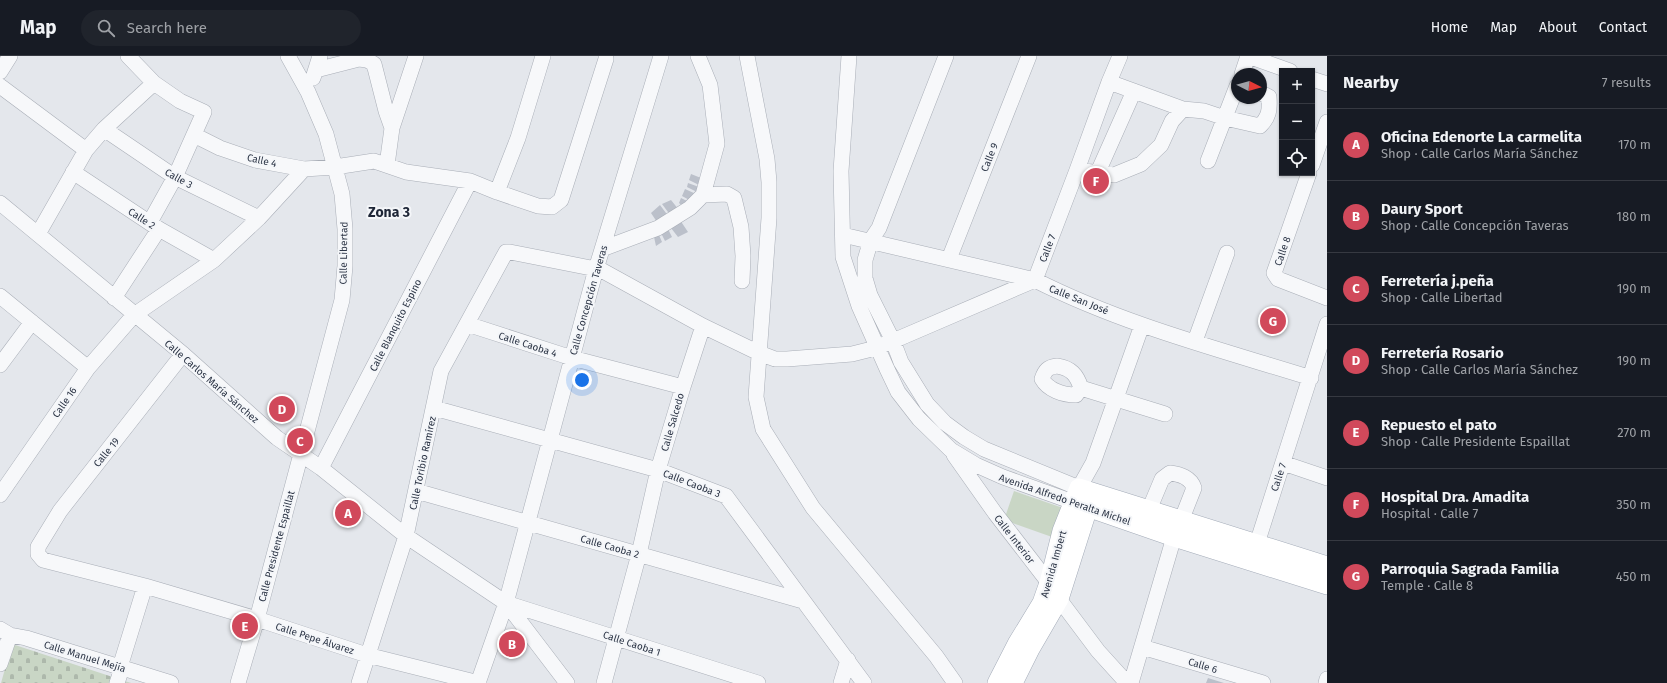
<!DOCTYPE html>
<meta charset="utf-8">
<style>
:root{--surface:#171b24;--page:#20242c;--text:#f1f3f6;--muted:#9ea1a6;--line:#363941;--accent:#d1495b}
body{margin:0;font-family:"Fira Sans",sans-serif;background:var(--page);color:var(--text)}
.controls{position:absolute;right:12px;top:12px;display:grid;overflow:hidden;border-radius:0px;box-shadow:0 1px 3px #0004}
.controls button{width:36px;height:36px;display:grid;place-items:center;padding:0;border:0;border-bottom:1px solid var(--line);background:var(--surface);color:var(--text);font:20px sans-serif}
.compass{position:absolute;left:1231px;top:12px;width:36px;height:36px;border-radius:50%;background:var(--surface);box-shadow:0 1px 3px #0004;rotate:96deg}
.you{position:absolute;left:582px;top:324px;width:14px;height:14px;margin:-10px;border:3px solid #fff;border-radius:50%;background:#1a73e8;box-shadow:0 0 0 6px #1a73e833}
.badge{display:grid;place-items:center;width:26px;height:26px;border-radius:50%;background:var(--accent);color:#fff;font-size:13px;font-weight:700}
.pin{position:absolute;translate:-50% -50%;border:2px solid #fff;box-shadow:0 1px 4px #0006}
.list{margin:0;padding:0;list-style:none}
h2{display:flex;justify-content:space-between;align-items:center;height:52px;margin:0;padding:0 16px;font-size:17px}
h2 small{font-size:13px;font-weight:400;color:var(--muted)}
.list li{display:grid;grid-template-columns:26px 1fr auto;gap:12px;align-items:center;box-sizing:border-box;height:72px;padding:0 16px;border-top:1px solid var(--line)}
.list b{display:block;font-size:15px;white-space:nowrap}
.list p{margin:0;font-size:13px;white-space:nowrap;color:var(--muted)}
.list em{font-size:13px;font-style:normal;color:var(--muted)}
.icon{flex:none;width:22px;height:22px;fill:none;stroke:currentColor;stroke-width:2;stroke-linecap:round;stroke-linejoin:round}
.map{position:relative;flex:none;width:1327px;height:627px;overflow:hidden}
header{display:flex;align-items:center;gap:24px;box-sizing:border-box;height:56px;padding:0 20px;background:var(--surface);border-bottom:1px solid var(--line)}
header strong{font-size:19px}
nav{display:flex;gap:22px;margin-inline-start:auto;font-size:14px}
.search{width:280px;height:36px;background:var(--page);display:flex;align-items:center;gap:10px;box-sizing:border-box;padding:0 14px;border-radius:22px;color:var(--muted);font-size:15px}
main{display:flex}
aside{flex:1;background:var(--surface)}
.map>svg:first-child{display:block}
</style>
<header>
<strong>Map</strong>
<div class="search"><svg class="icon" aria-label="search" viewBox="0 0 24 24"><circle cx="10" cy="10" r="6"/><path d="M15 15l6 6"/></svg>Search here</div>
<nav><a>Home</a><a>Map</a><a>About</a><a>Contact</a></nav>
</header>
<main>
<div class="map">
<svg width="1327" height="627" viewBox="0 0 1327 627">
<defs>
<pattern id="cemetery-stones" width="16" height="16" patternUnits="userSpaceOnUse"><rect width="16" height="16" fill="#c9d6c5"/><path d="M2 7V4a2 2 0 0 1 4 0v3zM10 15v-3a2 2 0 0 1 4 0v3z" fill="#adb8ab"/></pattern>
</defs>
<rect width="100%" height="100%" fill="#e4e7ec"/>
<!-- green -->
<path fill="#c9d6c5" d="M1014 435 1063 452 1052 481 1004 464Z"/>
<!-- cemetery -->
<path fill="url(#cemetery-stones)" d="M12 588 131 627H1Z"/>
<!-- building -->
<path fill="#bbc0ca" d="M691 118 701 122 699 129 689 124Z
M688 127 699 131 697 136 687 131Z
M685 133 696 138 693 146 682 140Z
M681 142 691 147 686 153 679 147Z
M671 144 679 154 671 160 662 148Z
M660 149 669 161 659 169 651 157Z
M680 164 688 176 678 181 671 172Z
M668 173 672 181 665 185 661 177Z
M659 179 662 186 656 190 654 181Z
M1208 622 1224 627H1206Z"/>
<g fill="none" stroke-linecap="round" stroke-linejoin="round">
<defs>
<path id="minor" d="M128 0 154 27 180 45 204 56 175 121 150 166
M747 0 767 103 769 126V162L756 341 763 373 813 452 936 600 955 627
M849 0 841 115 843 201 859 250 887 313 898 336 919 363 951 394 976 409 1003 421 1073 446
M946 0 879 172 871 184 865 204V222L870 239 893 285 901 306 927 348 945 367 964 381 984 393 1079 432 1093 407 1142 269
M1248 0 1290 15
M316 14 359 3 367 4 374 8 386 55 392 72
M0 16 10 0
M1242 18 1248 0
M313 22 320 0
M1312 23 1327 28
M1109 26 1183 53
M0 30 86 94
M104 73 175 121 259 162
M194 79 220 92 255 104 304 113 335 111 374 105 406 116 470 125 497 136 538 150 552 151 561 144 606 3
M1208 105 1237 30
M387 109 392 72 416 0
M1312 109 1327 66
M1077 114 1114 119 1141 108 1161 89 1172 65 1183 53 1204 55 1225 62 1260 70C1269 61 1270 54 1269 41L1261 37
M73 116 159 173 214 204
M1098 116 1134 35
M1309 117 1274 217 1278 223 1327 242
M497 136 518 82 543 0
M703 139 727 138 734 142 741 171 743 200 742 225
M0 147 183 298 277 382 321 412 406 480 506 547 567 627
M38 178 86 94 104 73 154 27
M843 179 1035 224C1122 268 1218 293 1311 322
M602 193 658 172 690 152 703 139 717 88 710 29 698 0
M949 203 1029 0
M0 240 88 312
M114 242 159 173
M467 268 572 302 683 331
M1195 285 1227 197
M183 298 60 455 38 491V498L43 504 145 530 257 563 367 599 479 627
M0 309 32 266
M1057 310C1071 312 1077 319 1081 332L1076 339C1063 339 1048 334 1042 323 1045 314 1048 311 1057 310Z
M1081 332 1165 358
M434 352 658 414 726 440 864 627
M954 399 995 457 1049 527 1059 543 1098 595 1127 627
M1283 407 1327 422
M321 412 470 125
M416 435 803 545
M0 439 88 312 134 259 214 204 259 162 304 113
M1149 454 1162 423 1170 417C1180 418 1191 422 1194 432L1181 465
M1254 497 1327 268
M506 547 758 627
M0 573 10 579 26 582 171 627
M1142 591 1263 627
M0 608 10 579
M120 611 145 530
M117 627 122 612
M238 627 257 563 342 244 345 210V173L342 138 326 78 308 36 288 0
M359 627 406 480 441 315 506 196H510L596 213 603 215 703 270 759 297 775 303H787L852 298 868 294 893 285 1035 224 1077 114 1109 26 1120 0
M478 627 506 547 596 213 661 0
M604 627 639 498 658 414 683 331 703 270
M841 627 848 604
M1131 627 1174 481
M1326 627 1327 623"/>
<path id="major" d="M1073 446 1174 481 1327 529
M997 627 1017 588 1042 547 1049 527 1062 475 1079 432 1327 510
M1013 627 1030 593 1059 543 1092 439"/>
</defs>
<!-- minor casing -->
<use href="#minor" stroke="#a9aeb7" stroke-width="16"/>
<!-- major casing -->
<use href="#major" stroke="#a3abb8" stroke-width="20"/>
<!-- minor -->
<use href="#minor" stroke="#f7f8fa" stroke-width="15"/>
<!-- major -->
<use href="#major" stroke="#fff" stroke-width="19"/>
</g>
<g text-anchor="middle" stroke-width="4" stroke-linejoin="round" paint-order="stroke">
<!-- street labels -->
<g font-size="10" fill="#2b3445" stroke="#f4f6f9">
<text transform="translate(989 101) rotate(-68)" y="4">Calle 9</text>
<text transform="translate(262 104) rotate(13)" y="4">Calle 4</text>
<text transform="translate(179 122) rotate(29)" y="4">Calle 3</text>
<text transform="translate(142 162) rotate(33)" y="4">Calle 2</text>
<text transform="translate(1047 192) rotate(-69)" y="4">Calle 7</text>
<text transform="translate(1282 195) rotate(-71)" y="4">Calle 8</text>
<text transform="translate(343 197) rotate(-89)" y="4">Calle Libertad</text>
<text transform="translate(1079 243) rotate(22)" y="4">Calle San José</text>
<text transform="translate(588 244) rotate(-74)" y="4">Calle Concepción Taveras</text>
<text transform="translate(395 269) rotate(-63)" y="4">Calle Blanquito Espino</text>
<text transform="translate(528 288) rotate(18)" y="4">Calle Caoba 4</text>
<text transform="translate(212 325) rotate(41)" y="4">Calle Carlos María Sánchez</text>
<text transform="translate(64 346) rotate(-55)" y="4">Calle 16</text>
<text transform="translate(672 366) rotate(-74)" y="4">Calle Salcedo</text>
<text transform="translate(106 396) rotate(-51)" y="4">Calle 19</text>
<text transform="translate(422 407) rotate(-78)" y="4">Calle Toribio Ramírez</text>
<text transform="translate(1278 421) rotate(-72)" y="4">Calle 7</text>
<text transform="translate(692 427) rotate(21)" y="4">Calle Caoba 3</text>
<text transform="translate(1065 443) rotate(19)" y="4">Avenida Alfredo Peralta Michel</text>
<text transform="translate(1015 483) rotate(52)" y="4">Calle Interior</text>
<text transform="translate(276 490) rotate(-75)" y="4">Calle Presidente Espaillat</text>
<text transform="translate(610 490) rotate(16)" y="4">Calle Caoba 2</text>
<text transform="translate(1053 508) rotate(-74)" y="4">Avenida Imbert</text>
<text transform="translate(315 582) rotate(18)" y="4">Calle Pepe Álvarez</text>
<text transform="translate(632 587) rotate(18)" y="4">Calle Caoba 1</text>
<text transform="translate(85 600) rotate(17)" y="4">Calle Manuel Mejía</text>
<text transform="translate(1203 609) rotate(17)" y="4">Calle 6</text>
</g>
<!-- district labels -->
<g font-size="14" font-weight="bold" fill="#1d2536" stroke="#f4f6f9">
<text x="389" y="161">Zona 3</text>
</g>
</g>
</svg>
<div class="controls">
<button>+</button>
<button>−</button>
<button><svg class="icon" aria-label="locate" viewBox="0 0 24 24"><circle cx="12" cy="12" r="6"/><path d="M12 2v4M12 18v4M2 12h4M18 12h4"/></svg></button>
</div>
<svg class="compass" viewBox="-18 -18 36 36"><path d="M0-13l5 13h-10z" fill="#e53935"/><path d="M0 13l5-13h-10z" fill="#9ea1a6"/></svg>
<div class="you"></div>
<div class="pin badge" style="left:348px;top:457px">A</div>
<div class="pin badge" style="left:512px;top:588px">B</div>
<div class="pin badge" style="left:300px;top:385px">C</div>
<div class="pin badge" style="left:282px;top:353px">D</div>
<div class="pin badge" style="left:245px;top:570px">E</div>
<div class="pin badge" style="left:1096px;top:125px">F</div>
<div class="pin badge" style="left:1273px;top:265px">G</div>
</div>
<aside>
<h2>Nearby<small>7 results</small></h2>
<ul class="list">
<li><span class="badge">A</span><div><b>Oficina Edenorte La carmelita</b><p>Shop · Calle Carlos María Sánchez</p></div><em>170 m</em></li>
<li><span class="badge">B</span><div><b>Daury Sport</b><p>Shop · Calle Concepción Taveras</p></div><em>180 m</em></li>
<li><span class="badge">C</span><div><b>Ferretería j.peña</b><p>Shop · Calle Libertad</p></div><em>190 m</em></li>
<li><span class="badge">D</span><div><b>Ferretería Rosario</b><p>Shop · Calle Carlos María Sánchez</p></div><em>190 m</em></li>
<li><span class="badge">E</span><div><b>Repuesto el pato</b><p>Shop · Calle Presidente Espaillat</p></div><em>270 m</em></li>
<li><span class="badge">F</span><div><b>Hospital Dra. Amadita</b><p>Hospital · Calle 7</p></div><em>350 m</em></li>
<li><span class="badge">G</span><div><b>Parroquia Sagrada Familia</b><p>Temple · Calle 8</p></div><em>450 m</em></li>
</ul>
</aside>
</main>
